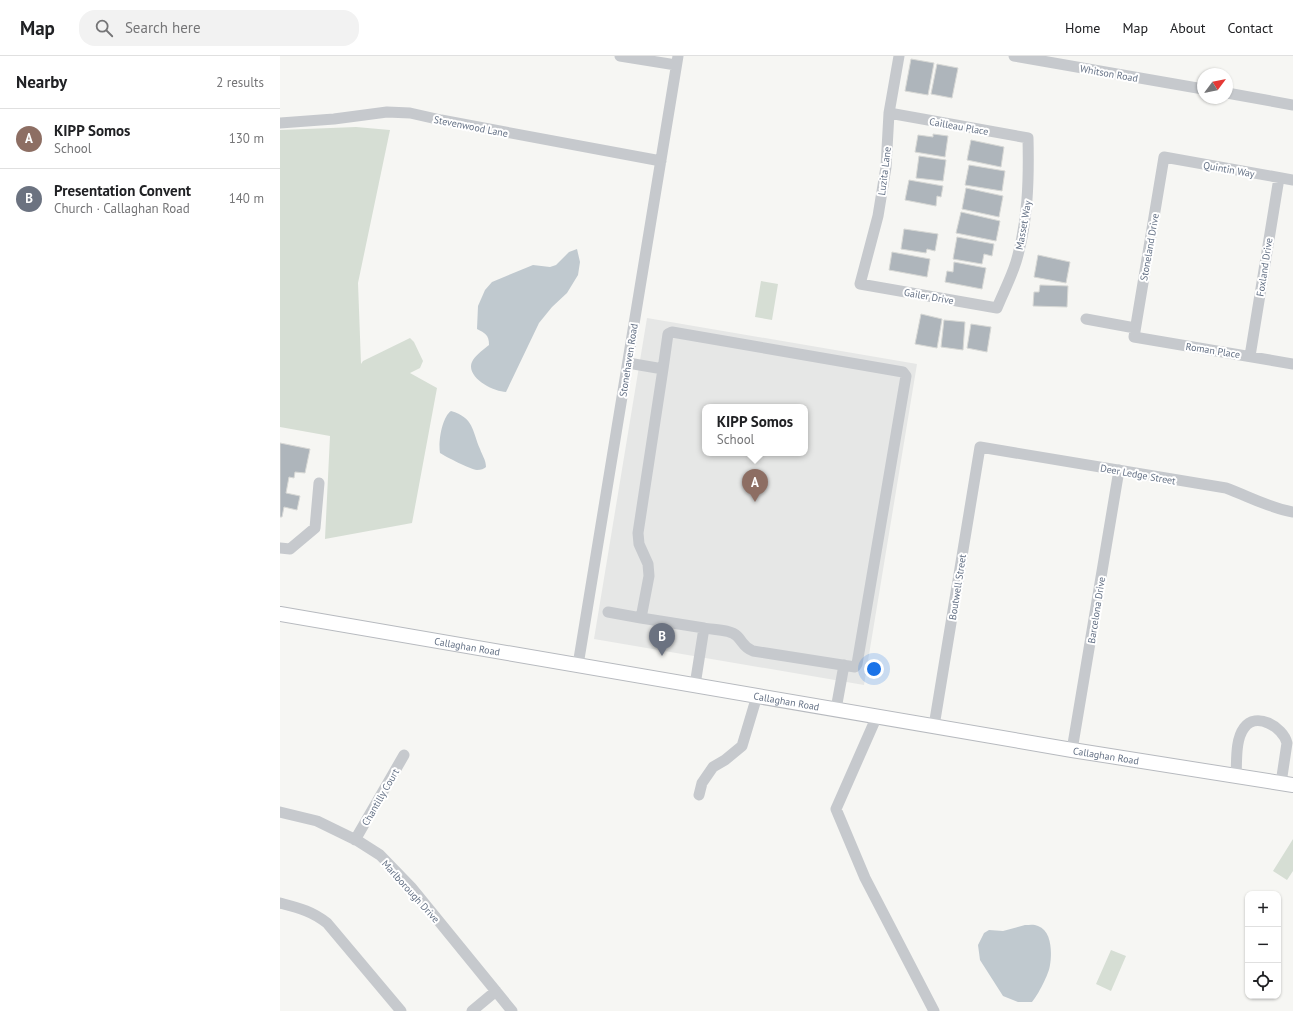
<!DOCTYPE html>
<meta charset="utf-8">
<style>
:root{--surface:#fff;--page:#f2f2f2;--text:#202124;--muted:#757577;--line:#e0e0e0;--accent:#eb6f1e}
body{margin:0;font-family:"PT Sans",sans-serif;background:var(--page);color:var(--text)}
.controls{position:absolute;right:12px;bottom:12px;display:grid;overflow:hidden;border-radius:8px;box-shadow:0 1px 3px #0004}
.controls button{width:36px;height:36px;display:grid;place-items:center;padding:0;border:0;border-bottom:1px solid var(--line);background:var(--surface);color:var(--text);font:20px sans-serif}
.compass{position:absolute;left:917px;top:12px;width:36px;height:36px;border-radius:50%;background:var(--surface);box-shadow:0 1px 3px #0004;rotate:58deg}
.you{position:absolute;left:594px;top:613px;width:14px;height:14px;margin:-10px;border:3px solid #fff;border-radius:50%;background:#1a73e8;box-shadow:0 0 0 6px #1a73e833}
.badge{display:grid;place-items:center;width:26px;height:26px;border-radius:50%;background:var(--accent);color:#fff;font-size:13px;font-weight:700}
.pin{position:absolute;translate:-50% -33px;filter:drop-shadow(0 1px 2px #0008)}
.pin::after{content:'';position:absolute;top:21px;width:14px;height:12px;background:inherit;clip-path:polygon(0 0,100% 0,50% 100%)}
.popup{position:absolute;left:422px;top:348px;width:106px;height:52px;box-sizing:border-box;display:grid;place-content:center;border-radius:8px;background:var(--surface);filter:drop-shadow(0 1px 3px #0005);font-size:13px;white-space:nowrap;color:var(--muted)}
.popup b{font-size:15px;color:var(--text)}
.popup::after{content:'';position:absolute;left:50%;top:100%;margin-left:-8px;border:8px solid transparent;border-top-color:var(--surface)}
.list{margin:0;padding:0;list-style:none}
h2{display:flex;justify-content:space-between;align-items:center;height:52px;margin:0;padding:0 16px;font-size:17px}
h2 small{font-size:13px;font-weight:400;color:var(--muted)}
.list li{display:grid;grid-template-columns:26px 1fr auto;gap:12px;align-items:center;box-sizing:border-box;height:60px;padding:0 16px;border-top:1px solid var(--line)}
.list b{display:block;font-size:15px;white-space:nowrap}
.list p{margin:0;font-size:13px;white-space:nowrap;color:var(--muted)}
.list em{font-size:13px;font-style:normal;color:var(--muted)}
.icon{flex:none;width:22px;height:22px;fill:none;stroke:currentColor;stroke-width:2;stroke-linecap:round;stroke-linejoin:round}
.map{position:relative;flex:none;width:1013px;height:955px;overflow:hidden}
header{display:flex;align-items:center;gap:24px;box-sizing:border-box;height:56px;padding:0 20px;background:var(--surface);border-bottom:1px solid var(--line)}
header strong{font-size:19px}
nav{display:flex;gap:22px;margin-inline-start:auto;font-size:14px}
.search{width:280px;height:36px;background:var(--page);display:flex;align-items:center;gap:10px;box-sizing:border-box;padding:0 14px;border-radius:16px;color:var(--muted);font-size:15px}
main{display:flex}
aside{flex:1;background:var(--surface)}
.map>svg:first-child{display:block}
</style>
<header>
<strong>Map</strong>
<div class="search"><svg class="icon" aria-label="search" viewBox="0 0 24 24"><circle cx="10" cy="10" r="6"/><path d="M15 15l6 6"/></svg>Search here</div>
<nav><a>Home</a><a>Map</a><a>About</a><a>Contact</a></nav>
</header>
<main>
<aside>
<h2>Nearby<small>2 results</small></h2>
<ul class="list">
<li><span class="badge" style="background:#8d6e63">A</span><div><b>KIPP Somos</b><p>School</p></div><em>130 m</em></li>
<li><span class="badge" style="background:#6b7280">B</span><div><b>Presentation Convent</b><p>Church · Callaghan Road</p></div><em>140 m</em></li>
</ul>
</aside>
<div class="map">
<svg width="1013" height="955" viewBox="0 0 1013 955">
<rect width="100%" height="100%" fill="#f6f6f3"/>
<!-- built -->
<path fill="#e6e7e6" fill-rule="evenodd" d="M367 262 637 308 584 629 314 583ZM425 351H525V397H425Z"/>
<!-- green -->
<path fill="#d6ded4" d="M76 71 110 74 78 227 81 308 83 305 130 282 134 286 143 305 140 312 130 317 157 332 132 467 45 483 50 380 0 371V74Z
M481 225 498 228 492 264 475 261Z
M1013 783V815L1007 824 993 815Z
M831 894 846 900 831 935 816 928Z"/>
<!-- water -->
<path fill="#c0c9cf" d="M297 193 300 206 298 219 287 237 272 251 259 267 226 336C213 336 183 320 193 304 197 298 204 293 209 289 209 279 205 277 197 273L198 250 205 234 212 226 253 209 270 211 276 209 289 196Z
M171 355C194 362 192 374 200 393 202 399 206 404 206 411 204 413 201 414 197 414 190 413 166 401 160 397 158 386 162 361 171 355Z
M745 869C749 869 754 868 758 870 772 875 772 897 770 909 769 918 758 939 752 946H738L723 940 700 904 698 889 704 877 709 874 723 875Z"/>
<!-- building -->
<path fill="#aeb5bb" stroke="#d7d8d5" d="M631 3 654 7 648 39 625 35Z
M657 8 678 12 672 42 651 38Z
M653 78 668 80 665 101 635 96 638 79 653 81Z
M691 84 724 91 721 111 687 104Z
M639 100 666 104 663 125 636 122Z
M689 109 725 115 722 135 685 129Z
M629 124 663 130 661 141 657 140 656 150 625 144Z
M686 132 723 140 719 161 682 153Z
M681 156 720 165 716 185 676 177Z
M624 173 658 178 655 195 647 193 646 197 621 193Z
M677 181 714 188 712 200 704 198 702 208 673 203Z
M612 196 650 203 647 221 609 214Z
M758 199 790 206 786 227 754 221Z
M674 206 706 212 702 233 665 226 667 215 673 216Z
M760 229 788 230 787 251 753 250 754 236H759Z
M641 258 662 263 657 292 635 288Z
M664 264 685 266 683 294 661 291Z
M691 268 711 271 707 296 687 292Z
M0 387 30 393 25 417 15 416 14 422 9 421 6 437 20 440 17 454 4 451 2 461H0Z"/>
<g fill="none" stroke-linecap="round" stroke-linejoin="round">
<defs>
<g id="major">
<path id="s1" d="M0 558 792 694 1013 729"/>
</g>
</defs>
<!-- major casing -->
<use href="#major" stroke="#b7babf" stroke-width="16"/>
<!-- minor -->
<path stroke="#c6c9cd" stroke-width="11" d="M340 0 396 9
M734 0 923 33
M947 37 1013 49
M609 57 748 82C749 124 748 166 736 206 731 222 723 237 717 252L580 228 598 160 606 111 609 57 619 0
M0 67 54 63 107 56 130 57 161 64 381 105
M1013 124 884 101 854 281 1013 308
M806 263 855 272
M970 300 999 122
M348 307 383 313 358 477 359 488 368 508 369 520 361 562 424 572 415 629
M383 313 388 278 392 276 623 316 626 320 577 608 575 611 473 595C463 591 464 587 457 580 450 573 433 574 424 572
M0 492 10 493 35 472 39 427
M328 556 361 562
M298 609 398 0
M556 653 564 609
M597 660 556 753 585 822 654 955
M654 670 700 391 946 432C968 440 989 452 1013 456
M792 694 839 414
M956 720C957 706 955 684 964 672 976 655 1003 671 1007 687L1001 727
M419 739 422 727 433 711 445 704 462 690 477 640
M0 756 37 765 78 785 100 799 131 831 232 955
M75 784 124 699
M0 847C19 852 32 855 47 867L121 955
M192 955 216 935"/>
<!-- major -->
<use href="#major" stroke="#fff" stroke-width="14"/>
</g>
<g text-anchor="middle" stroke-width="4" stroke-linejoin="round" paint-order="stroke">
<!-- street labels -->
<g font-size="10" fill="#647185" stroke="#fff">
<text transform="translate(829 17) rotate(10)" y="4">Whitson Road</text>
<text transform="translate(191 70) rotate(11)" y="4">Stevenwood Lane</text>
<text transform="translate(679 70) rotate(10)" y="4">Cailleau Place</text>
<text transform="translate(949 113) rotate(10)" y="4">Quintin Way</text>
<text transform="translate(604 115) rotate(-83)" y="4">Luzita Lane</text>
<text transform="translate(743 169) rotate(-80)" y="4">Masset Way</text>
<text transform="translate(869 191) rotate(-80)" y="4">Stoneland Drive</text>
<text transform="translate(984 211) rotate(-81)" y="4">Foxland Drive</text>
<text transform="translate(649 240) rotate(10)" y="4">Gailer Drive</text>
<text transform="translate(933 294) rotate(9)" y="4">Roman Place</text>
<text transform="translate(348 304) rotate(-81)" y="4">Stonehaven Road</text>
<text transform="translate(858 418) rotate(10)" y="4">Deer Ledge Street</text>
<text transform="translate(677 531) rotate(-81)" y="4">Boutwell Street</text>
<text transform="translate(816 554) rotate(-81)" y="4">Barcelona Drive</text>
<text dy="4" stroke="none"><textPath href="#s1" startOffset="190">Callaghan Road</textPath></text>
<text dy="4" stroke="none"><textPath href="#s1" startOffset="514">Callaghan Road</textPath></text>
<text dy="4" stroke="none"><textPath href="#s1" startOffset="838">Callaghan Road</textPath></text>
<text transform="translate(100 741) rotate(-60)" y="4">Chantilly Court</text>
<text transform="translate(131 835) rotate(48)" y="4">Marlborough Drive</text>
</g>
</g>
</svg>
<div class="controls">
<button>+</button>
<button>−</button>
<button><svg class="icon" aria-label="locate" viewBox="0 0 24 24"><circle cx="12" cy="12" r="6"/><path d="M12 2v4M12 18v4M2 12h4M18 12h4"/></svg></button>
</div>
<svg class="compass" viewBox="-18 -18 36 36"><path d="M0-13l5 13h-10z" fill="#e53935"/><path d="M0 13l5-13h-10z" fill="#757577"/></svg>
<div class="you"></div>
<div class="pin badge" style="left:475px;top:446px;background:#8d6e63">A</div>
<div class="popup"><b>KIPP Somos</b>School</div>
<div class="pin badge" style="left:382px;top:600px;background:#6b7280">B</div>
</div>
</main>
